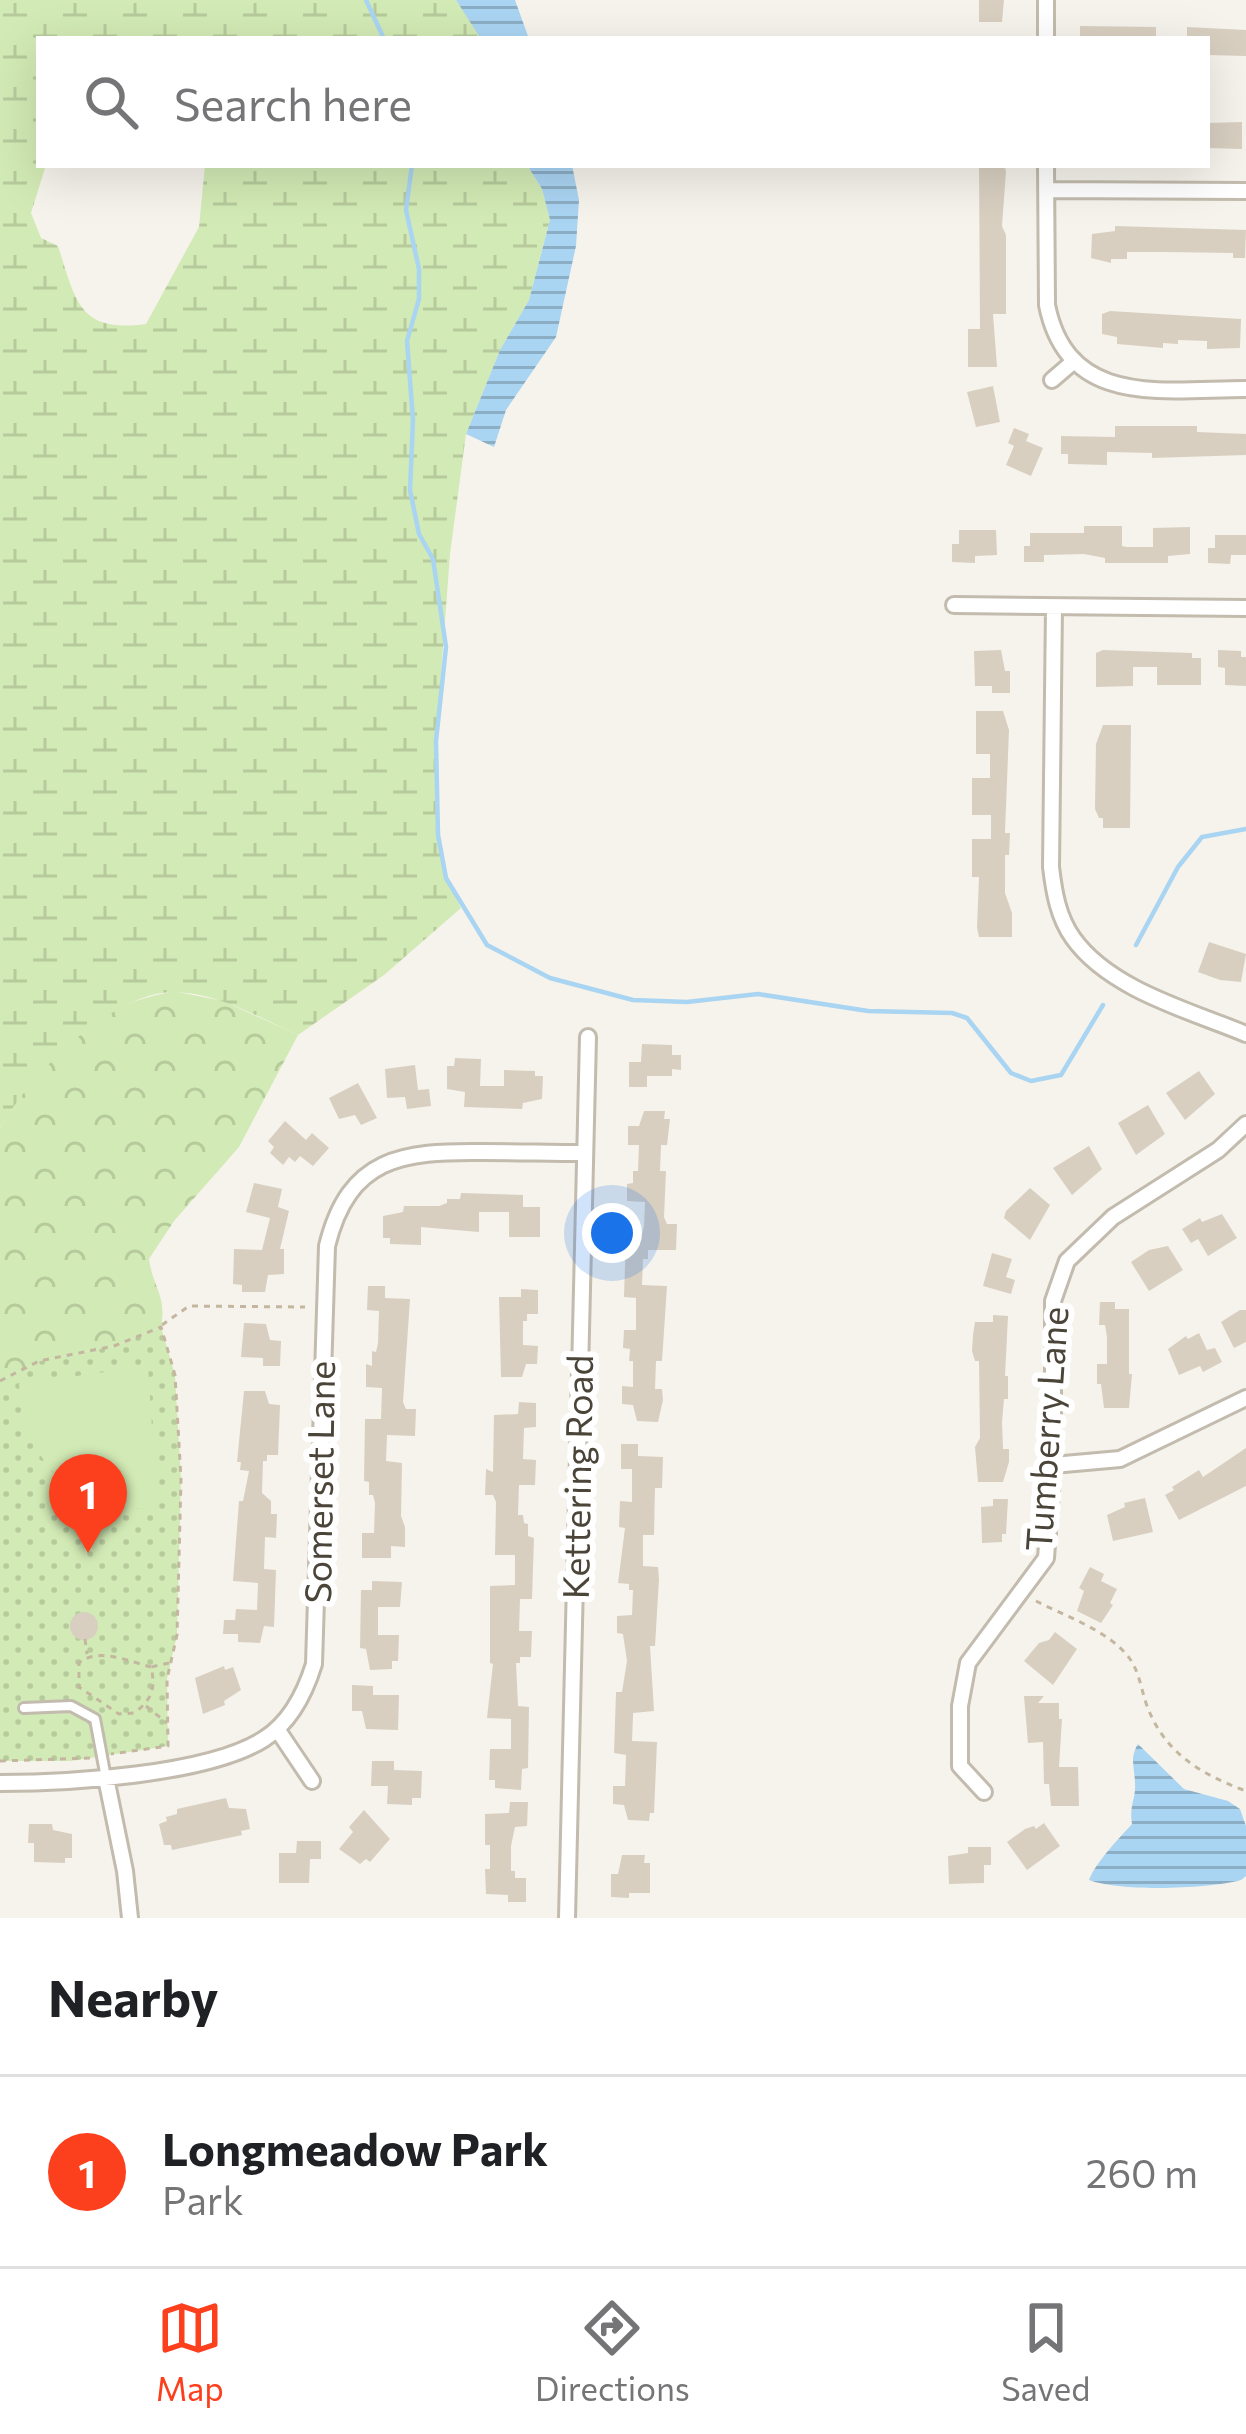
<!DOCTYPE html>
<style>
:root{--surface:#fff;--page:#f2f2f2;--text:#202124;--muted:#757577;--line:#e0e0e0;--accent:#fc3f1d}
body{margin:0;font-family:Commissioner,sans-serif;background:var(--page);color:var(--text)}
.you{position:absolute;left:612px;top:1233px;width:42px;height:42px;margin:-30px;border:9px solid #fff;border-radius:50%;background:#1a73e8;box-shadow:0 0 0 18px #1a73e833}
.badge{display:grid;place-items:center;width:78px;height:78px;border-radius:50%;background:var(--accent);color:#fff;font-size:39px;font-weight:700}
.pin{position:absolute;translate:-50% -99px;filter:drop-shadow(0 3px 6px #0008)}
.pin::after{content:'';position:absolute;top:63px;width:42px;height:36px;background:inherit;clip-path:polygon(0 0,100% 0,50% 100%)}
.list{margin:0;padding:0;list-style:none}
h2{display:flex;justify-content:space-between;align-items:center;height:156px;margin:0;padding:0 48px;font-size:51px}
h2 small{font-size:39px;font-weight:400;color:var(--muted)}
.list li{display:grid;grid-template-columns:78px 1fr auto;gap:36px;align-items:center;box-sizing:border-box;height:192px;padding:0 48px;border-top:3px solid var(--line)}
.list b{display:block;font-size:45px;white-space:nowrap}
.list p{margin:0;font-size:39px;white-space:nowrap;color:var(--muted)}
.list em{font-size:39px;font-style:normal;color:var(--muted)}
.icon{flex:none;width:66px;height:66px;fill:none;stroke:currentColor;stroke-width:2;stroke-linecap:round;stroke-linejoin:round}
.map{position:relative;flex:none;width:1246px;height:1918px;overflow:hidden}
.search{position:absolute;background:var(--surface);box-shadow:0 12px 48px #0002;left:36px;right:36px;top:36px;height:132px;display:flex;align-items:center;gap:30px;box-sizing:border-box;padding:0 42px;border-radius:0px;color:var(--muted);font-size:45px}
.sheet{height:348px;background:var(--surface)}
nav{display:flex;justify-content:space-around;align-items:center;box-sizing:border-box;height:168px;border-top:3px solid var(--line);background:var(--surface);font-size:33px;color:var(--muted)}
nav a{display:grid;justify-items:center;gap:6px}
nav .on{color:var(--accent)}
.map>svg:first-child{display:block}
</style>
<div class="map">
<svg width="1246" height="1918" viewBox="0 0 1246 1918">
<defs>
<pattern id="green-dots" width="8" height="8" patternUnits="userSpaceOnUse" patternTransform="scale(3)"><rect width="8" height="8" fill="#d2eab5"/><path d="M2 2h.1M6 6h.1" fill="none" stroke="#b6ca9c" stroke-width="1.8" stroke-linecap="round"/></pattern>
<pattern id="forest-crowns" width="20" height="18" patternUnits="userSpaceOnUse" patternTransform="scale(3)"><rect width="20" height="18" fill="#d2eab5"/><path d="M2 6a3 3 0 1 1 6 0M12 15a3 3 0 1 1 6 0" fill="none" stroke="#b6ca9c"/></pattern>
<pattern id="wetland-marsh" width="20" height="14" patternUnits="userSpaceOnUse" patternTransform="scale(3)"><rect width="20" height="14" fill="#d2eab5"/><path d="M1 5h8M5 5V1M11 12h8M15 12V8" fill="none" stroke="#b6ca9c"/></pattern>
<pattern id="water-rules" width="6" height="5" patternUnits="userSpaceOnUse" patternTransform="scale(3)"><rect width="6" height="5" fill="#a9d4f2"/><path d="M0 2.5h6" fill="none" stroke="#8caec5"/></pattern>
</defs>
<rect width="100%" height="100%" fill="#f6f3ec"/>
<!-- green -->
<path fill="url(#green-dots)" d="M161 1327 175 1375 181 1479 177 1635 167 1679 168 1746 71 1761H0V1381L39 1361 114 1346Z"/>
<!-- forest -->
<path fill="url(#forest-crowns)" d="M173 991 223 1001 298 1035 239 1147 174 1221 149 1259C153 1288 167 1296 161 1327L114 1346 39 1361 0 1381V1128C24 1084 80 1024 128 1004 142 998 158 995 173 991Z"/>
<!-- wetland -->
<path fill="url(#wetland-marsh)" d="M0 0H456L482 37 39 39V165H46L31 213 41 238 58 246C76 302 79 333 146 324L199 227 205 165H527L542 189 550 220 529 300 500 350 466 434 450 554 436 741 438 835 446 878 461 908 384 975 298 1035C260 1018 220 994 177 992 113 989 28 1077 0 1128Z"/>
<!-- pitch -->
<path fill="#d2eab5" d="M148 1366 157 1508C72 1515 27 1464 19 1384Z"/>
<!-- water -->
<path fill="url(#water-rules)" d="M456 0H515L529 39H481Z
M527 165H572L579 200 576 246 556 337 506 410 494 447 466 434 500 350 529 300 550 220 542 189Z
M1138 1744 1184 1789 1228 1801 1240 1809 1246 1826V1876L1241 1880C1209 1889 1120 1892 1089 1880 1095 1863 1121 1836 1132 1824 1129 1804 1136 1799 1135 1784 1135 1767 1129 1759 1138 1744Z"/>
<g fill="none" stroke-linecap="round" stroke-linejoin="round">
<!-- stream -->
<path stroke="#a9d4f2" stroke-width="4.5" d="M366 0 384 39
M412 165 406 210 419 269V299L407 341 413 420 410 490 419 534 433 559 446 647 436 741 438 835 446 878 487 945 550 978 633 1000 687 1002 758 994 868 1011 952 1013 967 1018 1011 1073 1031 1081 1061 1075 1103 1005
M1136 945 1178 867 1202 837 1246 829"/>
</g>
<!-- building -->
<path fill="#d8cfc1" d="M979 0H1004L1002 22H979Z
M1080 26 1156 27V39H1080Z
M1187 27 1246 30V56L1207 55V39H1187Z
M1242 122V149L1207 148V123Z
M979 165H1004L1006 171 1002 226 1006 235V314H993L997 367H968V329H980Z
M1115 226 1246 230 1245 258H1233V253L1165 252H1127V259H1111V263L1091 258 1092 234 1115 231Z
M1110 311 1241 319 1240 348 1207 349V341L1178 340V344L1163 343V348L1117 344V337L1102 334V314Z
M993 386 1000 422 976 427 967 392Z
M1115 426H1197V432L1246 434V455L1152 458V453L1107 452V465L1068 464V454H1061V436L1115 437Z
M1014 428 1029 434 1026 441 1043 448 1031 476 1006 465 1014 446 1008 443Z
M1084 526H1122V546L1127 547H1153V528L1190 527V554L1168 556V563H1105V558L1084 554 1044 555V562H1024V546H1030V533H1084Z
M959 530H996L997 555 975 556V563L952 562V544H959Z
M1215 535H1246V555H1231L1230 564 1208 563V548H1215Z
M1001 650 1005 671H1010V693H992V686H975L974 651Z
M1103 650 1192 653V658H1201V685H1157V667H1133V686L1096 687V653Z
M1218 650 1241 651V657H1246V686L1225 685V668L1218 667Z
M976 711H1003L1009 730 1005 833H1010L1009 855H1005V893L1012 913V937H979L977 928 979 877H972V839H991V815H972V778H990V754H976Z
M1103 725H1131L1130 828H1103V818H1099L1095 809 1096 744Z
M1209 942 1246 954 1241 982 1220 980 1198 972Z
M642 1044 672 1045V1055H681V1070L672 1069V1076H647V1087H629V1062H641Z
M455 1058 481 1059 480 1086H504V1070L535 1071V1076H543L542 1099 523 1103 522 1109 464 1107 465 1092 447 1089V1066H454Z
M415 1065 418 1090 429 1089 431 1106 407 1109 405 1097 387 1098 385 1069Z
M1199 1071 1215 1094 1185 1120 1166 1093Z
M358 1083 377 1118 361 1125 355 1115 339 1119 329 1098Z
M1148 1105 1165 1134 1136 1155 1118 1123Z
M644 1111H665L664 1119H670L667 1145H661L660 1171H666L664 1217 667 1224H677L676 1250H648V1259H643L642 1285 667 1286 662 1361H656L655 1389H662L663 1400 658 1422 637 1421 633 1405 622 1404V1386L633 1387V1361H629L630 1349 623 1348 624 1330H636V1298L624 1297 626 1234H642L644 1226 645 1202 627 1201V1184L633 1183V1171H638L639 1145H628V1126H639Z
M285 1121 306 1140 312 1133 329 1148 313 1166 300 1156 295 1162 289 1157 283 1165 270 1153 274 1147 268 1141Z
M1089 1146 1102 1169 1072 1195 1053 1168Z
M254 1183 282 1189 278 1207 289 1211 280 1249H284V1274L268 1275 265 1292H242V1285L233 1284 234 1249 262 1250 270 1218 246 1212Z
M1030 1188 1050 1205 1030 1240 1004 1218 1006 1211Z
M461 1193 523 1195V1207H540V1237H509V1212H479V1232L421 1227V1245L390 1244V1238H383V1216L403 1212 404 1206H439L447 1203V1199H460Z
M1222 1214 1237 1238 1208 1256 1198 1239 1191 1243 1182 1229 1200 1218 1202 1222Z
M1168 1246 1183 1270 1149 1291 1131 1262 1149 1250Z
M992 1253 1012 1259 1006 1277 1015 1280 1011 1294 983 1286Z
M368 1286H385V1298L410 1299 403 1402 406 1409H416L415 1436 387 1435 386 1461 402 1463 401 1516 405 1527V1547L391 1546V1558H362V1533H374L375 1503 373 1495H369V1482L364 1481 365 1419H381L382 1388 366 1387V1364L372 1366V1351L376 1352 378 1343 379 1311 367 1310Z
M521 1289 538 1290V1314H527V1321H523V1345L538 1346 537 1364H526L522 1377H501L499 1297H521Z
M1100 1302H1115V1309H1129V1374H1132L1129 1408H1104L1101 1384H1097V1364H1107V1337L1105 1325H1099Z
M1240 1310H1246V1342L1234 1348 1221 1322Z
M993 1315 1008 1316 1005 1376H1008V1399H1004L1002 1422 1003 1449H1009V1462L1003 1482H978L975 1447 980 1438 979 1361H975L972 1351 973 1335 975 1322H993Z
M244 1323 266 1324 270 1340 281 1341 280 1366H263V1358L241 1357Z
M1199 1333 1207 1350 1215 1348 1222 1362 1203 1372 1200 1366 1179 1375 1168 1349 1186 1336 1188 1339Z
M244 1391H265L269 1404 280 1405 278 1455H267V1461H263L262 1493 271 1501V1514H277L276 1538 265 1537 264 1569 276 1570 274 1627 264 1626 260 1643 238 1642V1634H223L224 1620H235L236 1609 257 1610 258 1583 233 1581 239 1501H243L249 1471 240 1470 241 1462H237Z
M519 1402 536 1403V1427L524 1428 523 1459 536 1460 535 1485H519L518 1515H523L524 1523 528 1524V1536L534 1538 532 1599H520L519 1631H532L531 1657H520V1663H516L518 1706 529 1707 528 1768 522 1769 521 1790 495 1788V1780H489L490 1749H511V1719L487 1718 493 1664 490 1663V1586L515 1585V1555H495L496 1502 493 1495H485L486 1469 493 1472 494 1415 518 1414Z
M621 1444H638V1456L663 1457 662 1488H655L654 1535H643V1566L658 1567 659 1579 655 1646H650L654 1711 633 1713V1716L632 1741 657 1742 654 1813H650L649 1821 628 1820 624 1805 613 1804V1786H625L626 1755 614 1753 616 1692H622L627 1661 623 1634 617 1633V1616L632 1615 633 1590H629V1584L618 1583 625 1528 619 1527 620 1501 632 1502V1469H621Z
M1246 1448V1486L1179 1520 1165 1495 1174 1490 1172 1487 1199 1470 1203 1477Z
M1145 1498 1153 1532 1113 1541 1107 1515 1125 1507 1124 1503Z
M993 1499H1008L1006 1534H1002V1542L982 1543 981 1507 993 1506Z
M1090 1567 1104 1574 1101 1581 1117 1589 1110 1603 1113 1605 1101 1623 1077 1611 1084 1591 1079 1588Z
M372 1581 402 1582 400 1607H378V1635H399L398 1661H392V1669L370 1670 366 1649 360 1648 361 1590H372Z
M70 1626a14 14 0 1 1 28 0a14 14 0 1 1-28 0Z
M1055 1632 1077 1649 1053 1685 1024 1661 1039 1643 1049 1640Z
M224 1666 225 1670 233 1667 241 1690 224 1701 225 1705 203 1714 195 1678Z
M352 1685 373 1686V1695H399L398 1730 366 1729 362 1711H352Z
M1024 1696H1044L1038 1703H1059V1719H1062L1059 1767H1078L1079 1806H1051L1049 1784H1044L1043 1742 1028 1743Z
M372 1761H394V1770L422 1771 421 1798H412V1805L387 1804 388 1786H371Z
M226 1798 229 1808 246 1809 250 1829 241 1831 242 1835 172 1850 171 1845H164L159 1824 167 1821 166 1817 177 1814V1809Z
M510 1802H528L527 1826 515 1827 511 1846V1871H515V1878H526V1902H508V1895L486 1894 485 1869H490V1845H485V1814L509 1813Z
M364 1810 390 1839 370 1862 366 1859 360 1864 339 1849 353 1832 349 1827Z
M1044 1823 1060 1846 1027 1870 1007 1842 1025 1829 1034 1826 1036 1829Z
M29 1824H52L53 1830 72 1834V1858H65V1863L34 1862V1843H28Z
M297 1841H321V1859H310L309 1883H279V1853H296Z
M968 1847H991V1865H984V1883L949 1884 948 1856 968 1853Z
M622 1855H645L644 1863H650V1893H629V1898L611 1897V1874H618Z"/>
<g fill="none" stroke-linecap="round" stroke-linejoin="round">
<defs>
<path id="service" d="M24 1708 71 1706 95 1719 106 1778"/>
<path id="minor" d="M1046 0V39
M1046 165 1047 305C1068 409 1164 389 1246 389
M1046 190 1246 191
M1052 380 1073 362
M954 605 1246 608
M1054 607 1051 867C1054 892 1058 917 1073 938 1110 990 1191 1011 1246 1034
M1053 1465 1120 1459 1246 1398
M277 1729 312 1781
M106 1778 125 1871 130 1918
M0 1783C67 1783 208 1775 264 1739 291 1722 305 1693 314 1664L327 1246C349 1157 402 1151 483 1152 517 1152 551 1153 585 1153
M984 1792 960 1766V1706L968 1663 1046 1558 1053 1465V1301L1067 1261 1113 1217 1218 1150 1246 1124
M567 1918 588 1037"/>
</defs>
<!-- service casing -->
<use href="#service" stroke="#c2bbae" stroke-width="14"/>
<!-- minor casing -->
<use href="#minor" stroke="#c2bbae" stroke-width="20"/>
<!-- path -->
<path stroke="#c4b79f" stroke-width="3" stroke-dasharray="6 6" stroke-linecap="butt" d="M162 1325 189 1306 305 1307
M0 1381 39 1361 114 1346 161 1327 175 1375 181 1479 177 1635 167 1679 168 1746 111 1754
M1036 1601C1065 1616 1110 1631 1130 1659 1139 1672 1141 1688 1146 1703 1163 1752 1200 1774 1246 1791
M85 1639 87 1654
M151 1667C128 1661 98 1647 79 1663V1687L119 1714 134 1713C152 1700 156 1688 151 1667L169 1663
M146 1706 167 1723
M0 1761 90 1758"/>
<!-- service -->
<use href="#service" stroke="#fff" stroke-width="8"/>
<!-- minor -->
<use href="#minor" stroke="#fff" stroke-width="14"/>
</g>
<g text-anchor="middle" stroke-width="12" stroke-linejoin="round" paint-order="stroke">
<!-- street labels -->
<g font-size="36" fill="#4b4439" stroke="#fff">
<text transform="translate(1047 1429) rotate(-86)" y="13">Tumberry Lane</text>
<text transform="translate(578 1477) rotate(-89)" y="13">Kettering Road</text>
<text transform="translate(320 1482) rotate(-89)" y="13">Somerset Lane</text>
</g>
</g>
</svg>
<div class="you"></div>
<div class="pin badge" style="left:88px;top:1553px">1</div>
<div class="search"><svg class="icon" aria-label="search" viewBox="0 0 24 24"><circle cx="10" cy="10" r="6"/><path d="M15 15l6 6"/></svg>Search here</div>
</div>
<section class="sheet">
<h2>Nearby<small></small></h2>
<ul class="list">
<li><span class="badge">1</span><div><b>Longmeadow Park</b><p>Park</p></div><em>260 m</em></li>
</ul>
</section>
<nav>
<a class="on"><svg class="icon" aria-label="map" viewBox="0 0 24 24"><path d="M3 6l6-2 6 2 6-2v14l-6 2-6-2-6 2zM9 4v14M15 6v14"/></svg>Map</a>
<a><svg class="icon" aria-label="directions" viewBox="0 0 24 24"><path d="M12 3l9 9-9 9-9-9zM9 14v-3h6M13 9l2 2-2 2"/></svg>Directions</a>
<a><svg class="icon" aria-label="saved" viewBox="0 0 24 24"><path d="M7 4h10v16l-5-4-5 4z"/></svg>Saved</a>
</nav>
